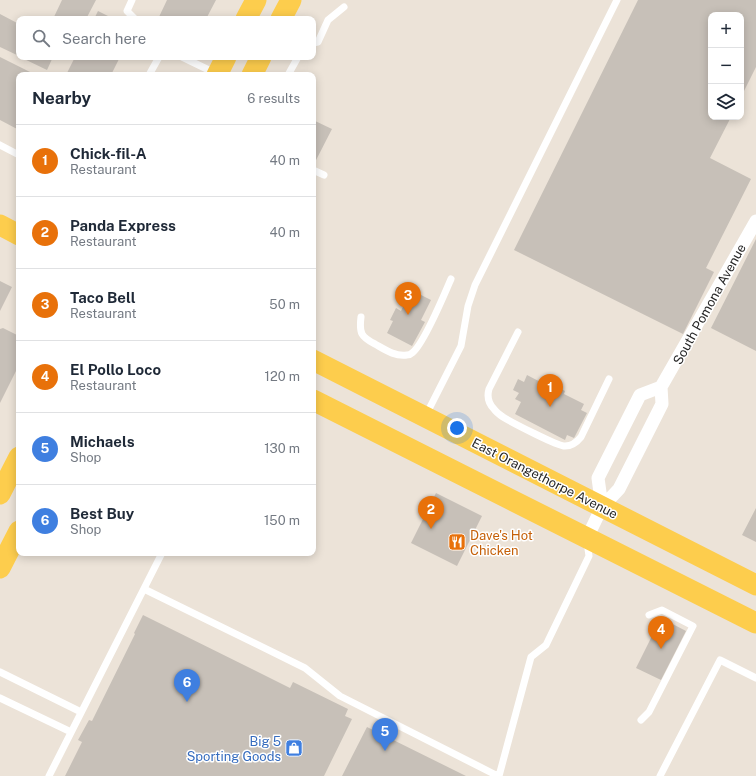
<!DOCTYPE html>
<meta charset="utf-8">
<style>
:root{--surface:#fff;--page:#f2f2f3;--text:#1f2937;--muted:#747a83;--line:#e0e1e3;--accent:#3260ff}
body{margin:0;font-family:"Public Sans",sans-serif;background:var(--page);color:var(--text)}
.controls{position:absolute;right:12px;top:12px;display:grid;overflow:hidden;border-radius:8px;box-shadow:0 2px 10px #0003}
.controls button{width:36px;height:36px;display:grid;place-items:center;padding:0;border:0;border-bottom:1px solid var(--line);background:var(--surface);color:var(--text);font:20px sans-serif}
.you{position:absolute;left:457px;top:428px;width:14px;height:14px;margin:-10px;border:3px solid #fff;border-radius:50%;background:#1a73e8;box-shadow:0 0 0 6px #1a73e833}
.badge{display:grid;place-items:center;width:26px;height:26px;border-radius:50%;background:var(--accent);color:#fff;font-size:13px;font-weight:700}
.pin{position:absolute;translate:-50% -33px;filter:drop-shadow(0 1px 2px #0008)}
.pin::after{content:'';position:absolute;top:21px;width:14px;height:12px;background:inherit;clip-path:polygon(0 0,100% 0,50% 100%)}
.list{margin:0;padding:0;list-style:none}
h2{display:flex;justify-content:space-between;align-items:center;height:52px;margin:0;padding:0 16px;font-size:17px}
h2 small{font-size:13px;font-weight:400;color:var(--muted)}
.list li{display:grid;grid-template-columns:26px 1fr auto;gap:12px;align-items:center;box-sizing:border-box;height:72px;padding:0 16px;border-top:1px solid var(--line)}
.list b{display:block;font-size:15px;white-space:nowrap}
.list p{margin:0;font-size:13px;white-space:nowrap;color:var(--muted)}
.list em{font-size:13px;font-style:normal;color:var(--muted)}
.icon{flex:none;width:22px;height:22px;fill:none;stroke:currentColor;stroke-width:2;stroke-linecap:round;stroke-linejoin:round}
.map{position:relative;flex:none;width:756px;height:776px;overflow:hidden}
.search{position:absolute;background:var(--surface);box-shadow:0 2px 10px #0003;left:16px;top:16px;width:300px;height:44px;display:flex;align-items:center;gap:10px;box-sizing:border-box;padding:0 14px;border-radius:8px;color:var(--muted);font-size:15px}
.panel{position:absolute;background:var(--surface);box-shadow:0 2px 10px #0003;left:16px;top:72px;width:300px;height:484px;border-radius:8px}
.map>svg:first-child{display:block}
</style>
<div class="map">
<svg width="756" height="776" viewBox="0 0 756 776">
<rect width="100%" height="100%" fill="#ece3d8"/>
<!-- building -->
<path fill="#c7c0b8" d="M62 0H96L86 19H53Z
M167 0H216L206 19H158Z
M638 0H756V67L741 97V15H711V117H731L710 158 751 179 706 268 714 272 683 334 514 250Z
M98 11 114 19H94Z
M0 14 19 24V56L0 47Z
M0 57 36 75H19V130L0 120Z
M20 57H53L47 70Z
M75 57H120L111 75H66Z
M313 120 332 129 313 166Z
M756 239V351L711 328Z
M0 281 12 287 0 311Z
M411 290 431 300 421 320 425 322 412 346 387 333 393 321 390 320 396 308 401 311Z
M3 328 19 336V365L0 403V329Z
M527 375 552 388 553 385 565 391 564 394 584 404 581 410 587 413 574 438 567 435 565 440 515 414 521 402 515 399 519 393 513 390 518 379 524 382Z
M436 493 482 516 457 566 411 543Z
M756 508V542L742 535Z
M143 615 290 688 293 682 348 709 345 716 352 719 324 776H65L82 742 78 740 89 720 92 721 135 634 134 633Z
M661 618 686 631 661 680 636 668Z
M367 727 466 776H342Z"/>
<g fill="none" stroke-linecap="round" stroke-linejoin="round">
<!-- lane -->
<path stroke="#fff" stroke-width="7" d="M132 0 127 11 135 19
M313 43 318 42 328 20 344 7
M182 57 215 73
M149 75 159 57
M288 75 298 57
M0 145 19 155
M313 170 324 175
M361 317C359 333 361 337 375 344 384 349 395 357 407 355 409 355 411 354 412 353 423 346 445 293 451 279
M518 332 489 389C487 396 488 403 494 409 496 412 500 415 503 417 511 422 559 447 565 446 572 446 577 442 581 437L609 379
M426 415 461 346 468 306 475 285 617 0
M144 589 305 668 340 696 498 776
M0 672 81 712
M0 698 71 732
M641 720 649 712 693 626 662 610 649 615
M49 776 162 553
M499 776 531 657 546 645 589 556 587 542
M660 776 720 660 756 678"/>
<!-- street -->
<path stroke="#fff" stroke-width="13" d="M602 507 598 478 640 395 661 387
M587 538 602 507 619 489 662 404 661 387 756 221"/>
<!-- primary -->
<path stroke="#fdcd4d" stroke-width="21" d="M246 19 256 0
M281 19 291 0
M217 75 226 57
M252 75 261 57
M0 225 19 235
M313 360 756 585
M313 400 756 623
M0 494 19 457
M0 568 19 531"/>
</g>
<!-- icons -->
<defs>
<symbol id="restaurant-square" viewBox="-11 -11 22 22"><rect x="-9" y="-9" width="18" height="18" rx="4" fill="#e8710a" stroke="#fff"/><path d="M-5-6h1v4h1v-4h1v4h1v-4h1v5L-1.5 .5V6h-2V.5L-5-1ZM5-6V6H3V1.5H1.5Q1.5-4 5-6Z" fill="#fff"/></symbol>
<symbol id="shop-square" viewBox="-11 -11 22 22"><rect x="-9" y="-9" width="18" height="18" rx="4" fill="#3f7fe0" stroke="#fff"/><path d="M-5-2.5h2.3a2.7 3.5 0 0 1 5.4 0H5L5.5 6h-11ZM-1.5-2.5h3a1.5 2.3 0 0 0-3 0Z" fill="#fff"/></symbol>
</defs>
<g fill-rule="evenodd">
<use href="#restaurant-square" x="447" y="532" width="20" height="20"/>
<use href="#shop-square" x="284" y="738" width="20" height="20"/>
</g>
<g text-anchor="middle" stroke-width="3" stroke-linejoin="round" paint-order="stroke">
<!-- street labels -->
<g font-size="13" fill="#282828" stroke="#fff">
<text transform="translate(709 304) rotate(-61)" y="5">South Pomona Avenue</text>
<text transform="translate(545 478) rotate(27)" y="5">East Orangethorpe Avenue</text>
</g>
<!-- food labels -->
<g font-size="13" fill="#c56008" stroke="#fff" text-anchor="start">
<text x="470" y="540">Dave's Hot<tspan x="470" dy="15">Chicken</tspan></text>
</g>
<!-- shop labels -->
<g font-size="13" fill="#366cbe" stroke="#fff" text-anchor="end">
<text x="281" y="746">Big 5<tspan x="281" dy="15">Sporting Goods</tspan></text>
</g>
</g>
</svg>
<div class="controls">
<button>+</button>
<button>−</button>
<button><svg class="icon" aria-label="layers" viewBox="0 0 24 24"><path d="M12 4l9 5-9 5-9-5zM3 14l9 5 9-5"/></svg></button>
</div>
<div class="you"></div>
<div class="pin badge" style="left:550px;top:407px;background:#e8710a">1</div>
<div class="pin badge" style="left:431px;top:529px;background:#e8710a">2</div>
<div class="pin badge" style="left:408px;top:315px;background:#e8710a">3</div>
<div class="pin badge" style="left:661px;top:649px;background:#e8710a">4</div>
<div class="pin badge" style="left:385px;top:751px;background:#3f7fe0">5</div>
<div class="pin badge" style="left:187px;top:702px;background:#3f7fe0">6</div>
<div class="search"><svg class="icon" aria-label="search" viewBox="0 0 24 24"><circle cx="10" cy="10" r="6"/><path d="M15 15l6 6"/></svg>Search here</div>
<section class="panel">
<h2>Nearby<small>6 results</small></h2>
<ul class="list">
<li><span class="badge" style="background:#e8710a">1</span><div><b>Chick-fil-A</b><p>Restaurant</p></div><em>40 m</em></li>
<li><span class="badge" style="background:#e8710a">2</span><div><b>Panda Express</b><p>Restaurant</p></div><em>40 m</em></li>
<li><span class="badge" style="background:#e8710a">3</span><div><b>Taco Bell</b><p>Restaurant</p></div><em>50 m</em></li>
<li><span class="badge" style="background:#e8710a">4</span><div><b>El Pollo Loco</b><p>Restaurant</p></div><em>120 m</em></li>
<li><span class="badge" style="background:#3f7fe0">5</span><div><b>Michaels</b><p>Shop</p></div><em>130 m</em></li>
<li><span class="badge" style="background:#3f7fe0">6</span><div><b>Best Buy</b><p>Shop</p></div><em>150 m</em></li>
</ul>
</section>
</div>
